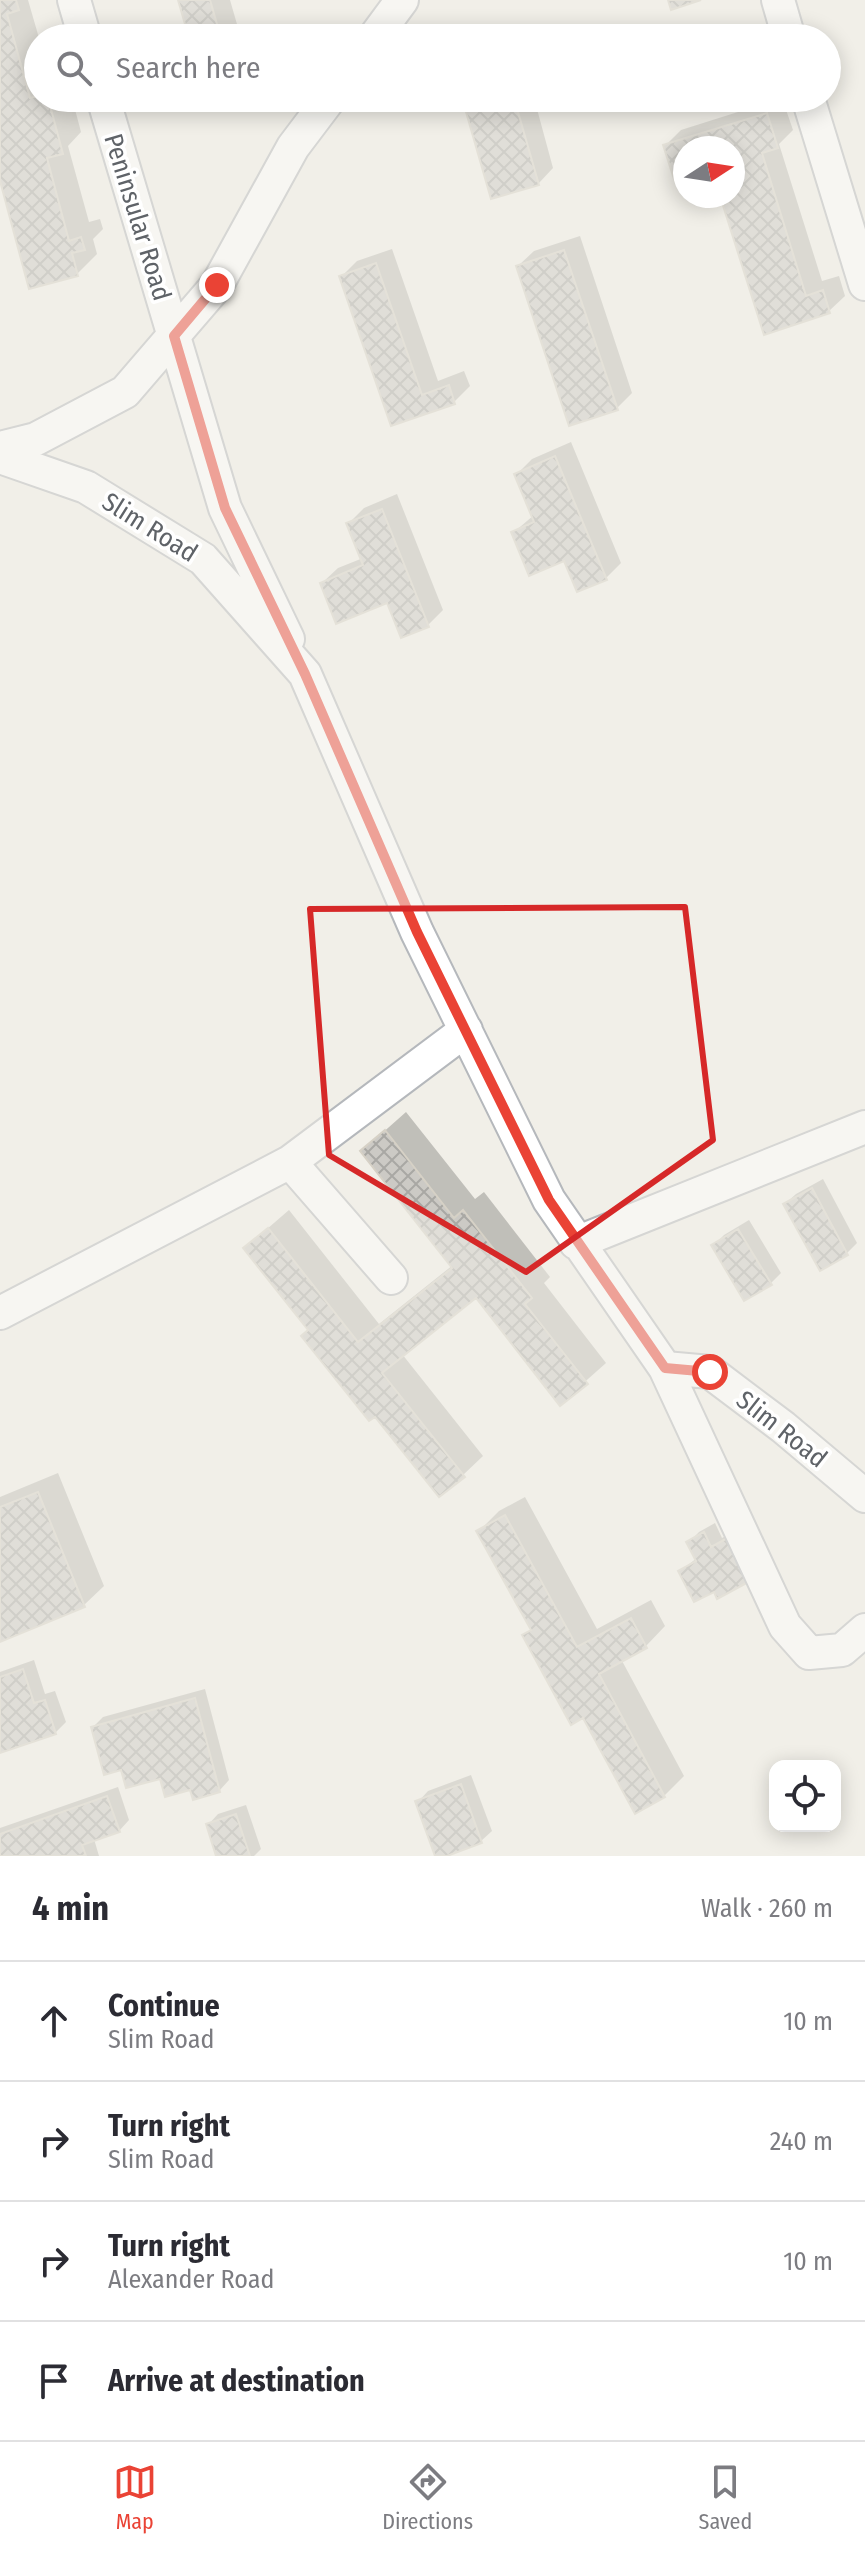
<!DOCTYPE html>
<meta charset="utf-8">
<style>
:root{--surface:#fff;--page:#f2f2f3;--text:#2b2b33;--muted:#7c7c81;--line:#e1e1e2;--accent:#ea4335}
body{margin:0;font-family:"Fira Sans Condensed",sans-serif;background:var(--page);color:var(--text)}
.controls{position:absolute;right:24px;bottom:24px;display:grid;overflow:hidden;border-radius:16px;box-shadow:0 4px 20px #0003}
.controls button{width:72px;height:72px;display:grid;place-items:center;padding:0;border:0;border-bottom:2px solid var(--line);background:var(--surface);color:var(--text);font:40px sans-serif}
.compass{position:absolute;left:673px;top:136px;width:72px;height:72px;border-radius:50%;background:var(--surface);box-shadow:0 4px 20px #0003;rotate:78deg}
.stop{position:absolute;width:24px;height:24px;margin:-18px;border:6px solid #ea4335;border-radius:50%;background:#fff}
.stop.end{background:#ea4335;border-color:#fff;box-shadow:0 2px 8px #0008}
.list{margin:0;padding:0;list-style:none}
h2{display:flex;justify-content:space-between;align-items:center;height:104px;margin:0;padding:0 32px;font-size:34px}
h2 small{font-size:26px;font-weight:400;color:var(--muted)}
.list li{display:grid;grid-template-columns:52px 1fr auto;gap:24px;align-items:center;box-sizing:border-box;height:120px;padding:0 32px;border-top:2px solid var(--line)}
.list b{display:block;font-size:30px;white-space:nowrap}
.list p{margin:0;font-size:26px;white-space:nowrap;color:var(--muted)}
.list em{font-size:26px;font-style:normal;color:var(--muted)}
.icon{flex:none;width:44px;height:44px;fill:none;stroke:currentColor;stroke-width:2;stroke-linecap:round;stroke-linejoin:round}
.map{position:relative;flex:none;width:865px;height:1856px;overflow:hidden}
.search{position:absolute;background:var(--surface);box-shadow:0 4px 20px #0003;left:24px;right:24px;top:24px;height:88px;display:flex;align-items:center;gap:20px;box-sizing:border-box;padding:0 28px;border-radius:44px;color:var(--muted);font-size:30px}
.sheet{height:584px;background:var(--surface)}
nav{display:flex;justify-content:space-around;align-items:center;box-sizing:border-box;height:112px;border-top:2px solid var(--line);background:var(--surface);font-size:22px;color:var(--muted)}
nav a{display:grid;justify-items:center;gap:4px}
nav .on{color:var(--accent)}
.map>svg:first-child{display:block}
</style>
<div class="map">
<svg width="865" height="1856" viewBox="0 0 865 1856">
<defs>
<pattern id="building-cross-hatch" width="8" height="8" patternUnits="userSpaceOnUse" patternTransform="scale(2)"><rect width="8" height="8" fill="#cccac5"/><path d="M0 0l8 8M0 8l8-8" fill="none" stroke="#a9a8a4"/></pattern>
</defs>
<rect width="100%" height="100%" fill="#f1efe8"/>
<!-- shadow -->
<path fill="#0003" d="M0 0H28L39 38 38 98H72L81 132 68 146 89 222 100 219 103 229 93 239 97 254 77 274 0 173Z
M180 0H230L241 38H191Z
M464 98H534L553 168 538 184Z
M782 98 793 130 779 144 822 281 839 276 845 296 829 311 765 332 722 196H733V148H685V174L665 146 681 130Z
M580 236 632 393 617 408 518 266 534 251Z
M392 249 438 381 464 371 470 386 454 402 392 424 341 277 357 261Z
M571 442 621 563 606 578 513 533 534 515 517 474 532 459Z
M397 494 443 610 428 625 388 601 322 583 338 568 363 558 349 523 364 508Z
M406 1112 475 1199 484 1192 550 1277 544 1283 606 1363 561 1403 476 1295 402 1354 483 1456 463 1475 310 1330 245 1248 289 1210 379 1324 453 1265 362 1151Z
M823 1179 857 1243 847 1253 785 1204 796 1194Z
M749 1220 781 1273 770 1284 714 1245 724 1235Z
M58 1473 104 1586 84 1605 0 1639V1497Z
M525 1497 597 1629 651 1600 665 1626 646 1646 621 1659 684 1776 664 1796 584 1716 525 1636 532 1629 479 1531 499 1511Z
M715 1523 722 1538 742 1527 715 1589 680 1571 697 1558 689 1542 699 1532Z
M34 1660 45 1694 55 1691 66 1722 55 1733 0 1751V1672Z
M205 1689 229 1780 219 1791 192 1788 162 1776 123 1768 93 1727 103 1717Z
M471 1775 492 1831 481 1841 437 1856 418 1802 428 1791Z
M118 1787 129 1820 119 1831 94 1839 99 1856H0V1828Z
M246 1805 261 1849 254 1856H218L208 1825 218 1814Z"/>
<!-- building -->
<path fill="url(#building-cross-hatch)" stroke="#d6d1c6" stroke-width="2" d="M0 0H16L19 10 7 14 30 98 38 96V98H48L63 154 47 158 69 241 81 237 85 250 72 253 78 276 29 289 0 181Z
M178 0H210L221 38H189Z
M668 0H701L671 10Z
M462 98H514L539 185 491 199Z
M767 113 778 148 762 153 806 296 823 290 830 313 764 335 720 196H733V148H685V176L674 179 663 145Z
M564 250 618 410 569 426 516 266Z
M376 263 422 395 449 385 455 404 391 426 339 276Z
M555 456 607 580 577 592 564 561 529 576 511 532 534 522 514 474Z
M382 509 429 627 401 638 387 603 336 624 320 583 363 565 346 523Z
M385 1130 454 1218 463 1210 532 1298 525 1304 588 1384 560 1406 476 1298 382 1373 465 1477 439 1497 375 1417 369 1421 301 1336 308 1330 243 1248 268 1228 358 1342 452 1268 360 1151Z
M812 1188 848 1255 820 1271 783 1204Z
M738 1229 772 1285 744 1301 711 1245Z
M38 1492 85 1607 0 1642V1507Z
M505 1515 577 1647 631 1618 647 1648 599 1674 665 1797 635 1814 583 1718 571 1725 522 1635 531 1630 476 1531Z
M704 1532 711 1547 731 1536 754 1579 717 1599 714 1592 694 1602 678 1571 696 1561 686 1542Z
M23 1669 34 1703 45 1700 56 1734 0 1753V1677Z
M195 1698 220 1792 193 1800 190 1790 165 1797 160 1779 126 1788 121 1770 104 1775 91 1727Z
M461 1784 482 1843 447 1856H435L415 1801Z
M107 1796 120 1832 82 1845 86 1856H0V1834Z
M236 1814 250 1856H216L206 1824Z"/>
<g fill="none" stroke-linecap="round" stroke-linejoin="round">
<defs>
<path id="minor" d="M74 0 85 38
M778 0 789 38
M374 38 402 0
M103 98 225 508 288 639
M808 98 865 284
M0 448 36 439 125 392 217 285 293 147 330 98
M0 457 86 487 203 559 305 674 417 932 549 1200 665 1368 710 1372 783 1427 865 1496
M576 1243 865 1127
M391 1278 290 1162 466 1030
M0 1313 290 1162
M665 1368 785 1626 809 1653 842 1650 865 1630"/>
</defs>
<!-- minor casing -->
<use href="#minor" stroke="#b5b8bc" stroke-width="36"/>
<!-- minor -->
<use href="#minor" stroke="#fff" stroke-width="32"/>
</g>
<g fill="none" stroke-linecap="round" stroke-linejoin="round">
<!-- route -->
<path stroke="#ea4335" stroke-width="10" d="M217 285 174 336 225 508 305 674 417 932 549 1200 665 1368 710 1372"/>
</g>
<!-- marked area -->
<path d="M0 0H865V1856H0ZM685 907 713 1140 526 1272 329 1155 310 909Z" fill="#f1efe8" fill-opacity=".55" fill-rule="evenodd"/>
<path fill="none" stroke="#d62828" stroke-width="6" stroke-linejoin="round" d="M685 907 713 1140 526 1272 329 1155 310 909Z"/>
<g text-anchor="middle" stroke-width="7" stroke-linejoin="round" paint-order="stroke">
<!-- street labels -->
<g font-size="26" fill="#5f6368" stroke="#fff">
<text transform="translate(138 217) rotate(73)" y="9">Peninsular Road</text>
<text transform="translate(150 527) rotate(32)" y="9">Slim Road</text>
<text transform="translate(782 1429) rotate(38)" y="9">Slim Road</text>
</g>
</g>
</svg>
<div class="controls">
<button><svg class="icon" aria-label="locate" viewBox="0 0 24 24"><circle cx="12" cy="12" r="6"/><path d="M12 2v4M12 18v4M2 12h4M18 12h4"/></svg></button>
</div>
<svg class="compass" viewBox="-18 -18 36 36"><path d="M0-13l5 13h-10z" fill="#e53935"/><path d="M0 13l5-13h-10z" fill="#7c7c81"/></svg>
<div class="stop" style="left:710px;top:1372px"></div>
<div class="stop end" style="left:217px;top:285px"></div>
<div class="search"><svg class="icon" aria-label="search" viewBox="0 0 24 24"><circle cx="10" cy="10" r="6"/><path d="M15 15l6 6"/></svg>Search here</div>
</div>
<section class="sheet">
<h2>4 min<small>Walk · 260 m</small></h2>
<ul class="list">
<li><svg class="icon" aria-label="ahead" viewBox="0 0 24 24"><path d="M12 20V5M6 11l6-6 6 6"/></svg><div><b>Continue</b><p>Slim Road</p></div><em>10 m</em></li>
<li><svg class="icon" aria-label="right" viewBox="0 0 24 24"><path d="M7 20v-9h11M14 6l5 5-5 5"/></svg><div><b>Turn right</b><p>Slim Road</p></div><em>240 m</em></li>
<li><svg class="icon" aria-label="right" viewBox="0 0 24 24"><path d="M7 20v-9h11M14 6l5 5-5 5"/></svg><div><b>Turn right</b><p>Alexander Road</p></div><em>10 m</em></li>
<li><svg class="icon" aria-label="arrive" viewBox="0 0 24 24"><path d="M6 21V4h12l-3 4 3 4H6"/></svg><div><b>Arrive at destination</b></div></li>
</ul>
</section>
<nav>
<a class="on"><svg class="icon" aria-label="map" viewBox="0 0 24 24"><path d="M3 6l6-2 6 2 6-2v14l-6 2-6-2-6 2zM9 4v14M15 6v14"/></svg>Map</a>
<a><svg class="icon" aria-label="directions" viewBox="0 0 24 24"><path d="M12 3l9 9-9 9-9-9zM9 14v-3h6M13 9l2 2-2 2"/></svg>Directions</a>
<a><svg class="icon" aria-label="saved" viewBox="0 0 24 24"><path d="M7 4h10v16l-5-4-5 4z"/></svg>Saved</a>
</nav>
